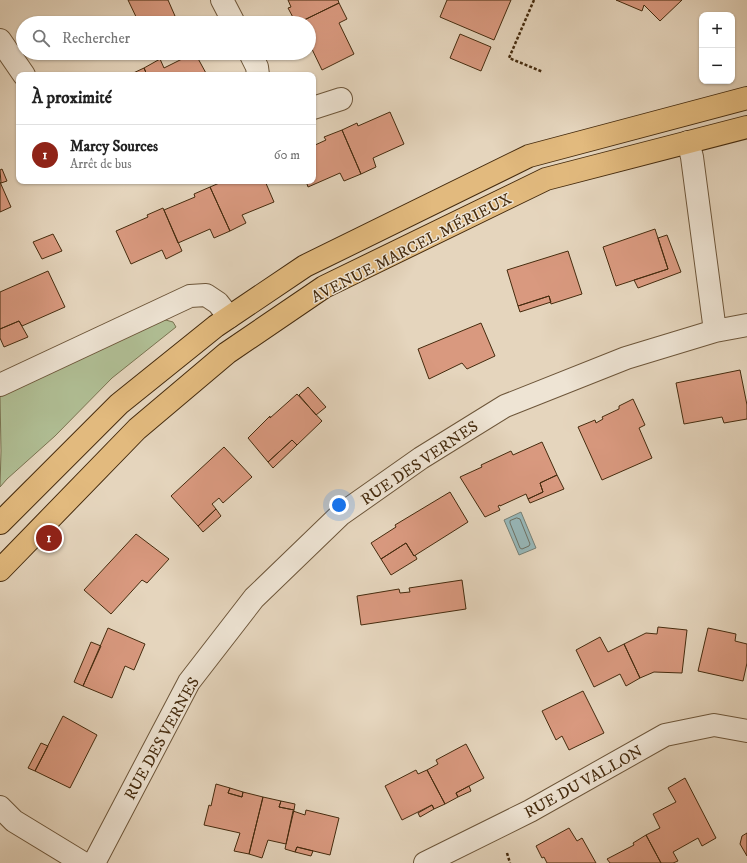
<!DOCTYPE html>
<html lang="fr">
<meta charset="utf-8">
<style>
:root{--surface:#fff;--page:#f6f6f6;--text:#222;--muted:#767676;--line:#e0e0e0;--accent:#8f2418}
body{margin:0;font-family:"IM FELL DW Pica",serif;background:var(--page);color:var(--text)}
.controls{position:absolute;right:12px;top:12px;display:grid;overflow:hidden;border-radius:8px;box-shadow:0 1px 3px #0004}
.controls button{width:36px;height:36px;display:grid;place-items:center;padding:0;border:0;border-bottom:1px solid var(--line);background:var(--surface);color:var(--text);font:20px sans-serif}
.you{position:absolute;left:339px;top:505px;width:14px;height:14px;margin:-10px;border:3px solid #fff;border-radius:50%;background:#1a73e8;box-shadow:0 0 0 6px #1a73e833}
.badge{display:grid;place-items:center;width:26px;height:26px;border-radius:50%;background:var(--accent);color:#fff;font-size:13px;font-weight:700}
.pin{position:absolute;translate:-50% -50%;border:2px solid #fff;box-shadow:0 1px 4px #0006}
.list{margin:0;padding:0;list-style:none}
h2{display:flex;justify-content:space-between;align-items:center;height:52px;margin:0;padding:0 16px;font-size:17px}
h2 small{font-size:13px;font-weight:400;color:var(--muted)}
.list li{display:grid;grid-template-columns:26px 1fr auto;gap:12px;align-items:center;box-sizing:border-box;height:60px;padding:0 16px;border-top:1px solid var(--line)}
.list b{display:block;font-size:15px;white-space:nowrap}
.list p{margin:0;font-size:13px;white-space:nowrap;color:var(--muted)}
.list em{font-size:13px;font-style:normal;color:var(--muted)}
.icon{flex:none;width:22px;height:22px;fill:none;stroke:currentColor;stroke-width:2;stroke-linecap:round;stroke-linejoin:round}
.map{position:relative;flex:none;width:747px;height:863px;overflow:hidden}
.search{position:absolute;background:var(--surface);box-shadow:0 1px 3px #0004;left:16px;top:16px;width:300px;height:44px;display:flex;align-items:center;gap:10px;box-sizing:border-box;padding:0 14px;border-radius:22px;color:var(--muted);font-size:15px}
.panel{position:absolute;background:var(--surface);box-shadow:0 1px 3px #0004;left:16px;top:72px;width:300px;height:112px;border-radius:8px}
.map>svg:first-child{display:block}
</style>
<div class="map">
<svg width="747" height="863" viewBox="0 0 747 863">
<rect width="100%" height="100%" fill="#e5d5bd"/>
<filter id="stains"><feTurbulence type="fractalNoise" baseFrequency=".005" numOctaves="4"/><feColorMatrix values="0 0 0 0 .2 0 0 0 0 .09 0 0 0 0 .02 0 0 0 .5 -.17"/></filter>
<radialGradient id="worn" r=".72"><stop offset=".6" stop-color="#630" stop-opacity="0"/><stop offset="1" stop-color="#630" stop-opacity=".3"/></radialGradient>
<!-- green -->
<path fill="#b0be94" stroke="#7a7451" d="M162 319 173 322 176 327 112 378 55 436 7 479 0 487 1 451 0 395Z"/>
<!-- water -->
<path fill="#97b7b8" stroke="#767f74" d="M521 512 536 548 519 555 504 520Z"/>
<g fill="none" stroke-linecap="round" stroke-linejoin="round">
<!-- shore -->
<path stroke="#6e7163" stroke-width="1" d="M517 518 520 519 530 544 529 546 522 549 520 548 510 523V521Z"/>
</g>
<!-- building -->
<path fill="#d9997f" stroke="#452b0e" d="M128 0H168L175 16 161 23H139Z
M288 0H338L339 3 298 23H296L288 8 291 7Z
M447 0H511L494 40 440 17Z
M616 0H682L660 21 644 5 642 11Z
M339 3 347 19 339 23 354 54 322 70 309 43V23H298Z
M460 34 491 47 481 71 450 58Z
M194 53H195L207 75H147L144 68 160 59 164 68Z
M144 68 147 75H129Z
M390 112 404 144 373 158 376 167 361 174 342 130 357 123 358 126Z
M342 130 361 174 344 181 340 173 308 187 306 181H313V146L326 140 324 137Z
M2 169 7 181 1 183 0 170Z
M224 181H228V182L231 181H265L274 202 242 215 246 223 230 231 210 187Z
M0 182 11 207 0 212Z
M210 187 230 231 214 238 210 229 178 243 164 210 195 197 194 194Z
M163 208 182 251 166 259 162 250 131 264 116 231 148 217 147 215Z
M655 229 668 269 616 286 603 247Z
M53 234 62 251 42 259 33 242Z
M667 235 681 272 638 288 634 280 668 269 658 238Z
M568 251 582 294 551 304 549 296 518 306 507 270Z
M48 271 65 307 22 326 19 321 0 329V292Z
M549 296 551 302 520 312 518 306Z
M19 321 28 337 4 347 0 338V329Z
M481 323 495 356 467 369 462 363 429 379 418 349Z
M740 370 747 405V419L724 423 722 417 684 424 676 383Z
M308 387 326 407 316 415 299 395Z
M297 394 322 421 297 445 292 440 268 462 248 438 270 416V418Z
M633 399 645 425 639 428 652 458 602 480 578 427 595 420 596 423 603 419 602 417 619 409V406Z
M292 440 297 445 273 468 268 462Z
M542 442 557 475 540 483 543 492 528 499 526 494 500 506V505L498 506 500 510 485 517 460 477 482 467 481 465 511 451 513 455Z
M224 447 252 477 223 503 219 498 212 504 216 509 198 526 171 496Z
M557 475 564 489 530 503 528 499 543 492 540 483Z
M450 492 468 522 414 556 406 543 381 559 371 543 396 527 395 525Z
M216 509 221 516 203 532 198 526Z
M136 534 169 559 147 583 142 580 111 614 84 590Z
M406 543 414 556 415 555 417 559 391 575 381 559Z
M462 580 466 609 361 625 357 596 399 589 400 593 410 592 409 588Z
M658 627 687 630 682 673 654 672 640 678 624 644 646 633 657 634Z
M108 628 145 644 134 670 125 666 112 698 83 686Z
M708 628 736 634 735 641 747 644V663L743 681 698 671Z
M600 637 608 652 624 644 640 678 626 686 620 674 594 687 576 650Z
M91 642 101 646 83 686 74 682Z
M583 691 604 733 569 750 562 736 556 740 542 711Z
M63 716 97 735 70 788 35 771Z
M41 743 48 746 35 771 28 768Z
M466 744 484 778 456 793 458 797 445 804 427 770 438 764 436 760Z
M416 770 418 774 427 770 445 804 434 809 432 805 402 820 385 786Z
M685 778 716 838 702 846 698 838 673 852 678 861 673 863H661L646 835 660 828 653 814 676 802 668 788Z
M216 784 230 788 228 793 242 797 243 792 263 797 249 854 234 851 240 833 204 825 209 805 211 806Z
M469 786 471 791 458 797 456 793Z
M230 788 243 792 242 797 228 793Z
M263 797 281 801 279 807 294 810 286 844 268 840 262 858 249 854Z
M281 801 295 804 294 810 279 807Z
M432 805 434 809 420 817 418 813Z
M306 810 339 818 330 855 297 847 295 852 285 849 293 811 305 815Z
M569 828 577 841 582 838 596 863H547L544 857 542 858 536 846Z
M747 833V856L740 844 742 836Z
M646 835 661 863H610L607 859 634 845 633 843Z
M297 847 313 851 311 856 295 852Z"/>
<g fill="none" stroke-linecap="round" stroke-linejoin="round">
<defs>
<path id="minor" d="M222 0 234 23
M0 40 24 75
M250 53 257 67 258 75
M313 108 341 99
M688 142 692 157 715 331
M0 385 190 296 206 295 218 303 229 317
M0 807 14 821 83 863
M94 863 189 682 254 598 340 515 421 458 505 406 626 358 715 331 747 325
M425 863 530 811 665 735 714 725 747 731"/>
<path id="major" d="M0 523 119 404 216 326 305 266 529 156 747 98
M0 570 137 429 227 353 324 287 546 179 747 127"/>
</defs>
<!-- minor casing -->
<use href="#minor" stroke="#6d563a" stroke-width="24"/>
<!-- major casing -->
<use href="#major" stroke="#452b0e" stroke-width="24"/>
<!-- path -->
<path stroke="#452b0e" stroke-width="2.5" stroke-dasharray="3 2" stroke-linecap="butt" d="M534 0 509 58 543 72
M507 853 510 863"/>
<!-- minor -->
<use href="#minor" stroke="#eee4d4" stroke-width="22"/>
<!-- major -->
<use href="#major" stroke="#e2ba7e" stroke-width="22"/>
</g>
<g text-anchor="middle" stroke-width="3" stroke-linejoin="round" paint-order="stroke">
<!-- street labels -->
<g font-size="16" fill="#452b0e" stroke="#eee4d4">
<text transform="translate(411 247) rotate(-27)" y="6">AVENUE MARCEL MÉRIEUX</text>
<text transform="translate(419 462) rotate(-34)" y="6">RUE DES VERNES</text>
<text transform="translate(161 738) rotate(-61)" y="6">RUE DES VERNES</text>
<text transform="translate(583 781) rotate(-29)" y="6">RUE DU VALLON</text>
</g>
</g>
<rect width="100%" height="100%" filter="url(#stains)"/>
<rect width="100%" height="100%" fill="url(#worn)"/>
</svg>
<div class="controls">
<button>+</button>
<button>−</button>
</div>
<div class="you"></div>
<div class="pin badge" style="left:49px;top:538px">1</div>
<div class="search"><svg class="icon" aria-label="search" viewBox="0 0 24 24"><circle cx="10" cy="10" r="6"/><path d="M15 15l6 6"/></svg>Rechercher</div>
<section class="panel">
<h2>À proximité<small></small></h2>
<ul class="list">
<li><span class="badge">1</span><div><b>Marcy Sources</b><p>Arrêt de bus</p></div><em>60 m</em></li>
</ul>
</section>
</div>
